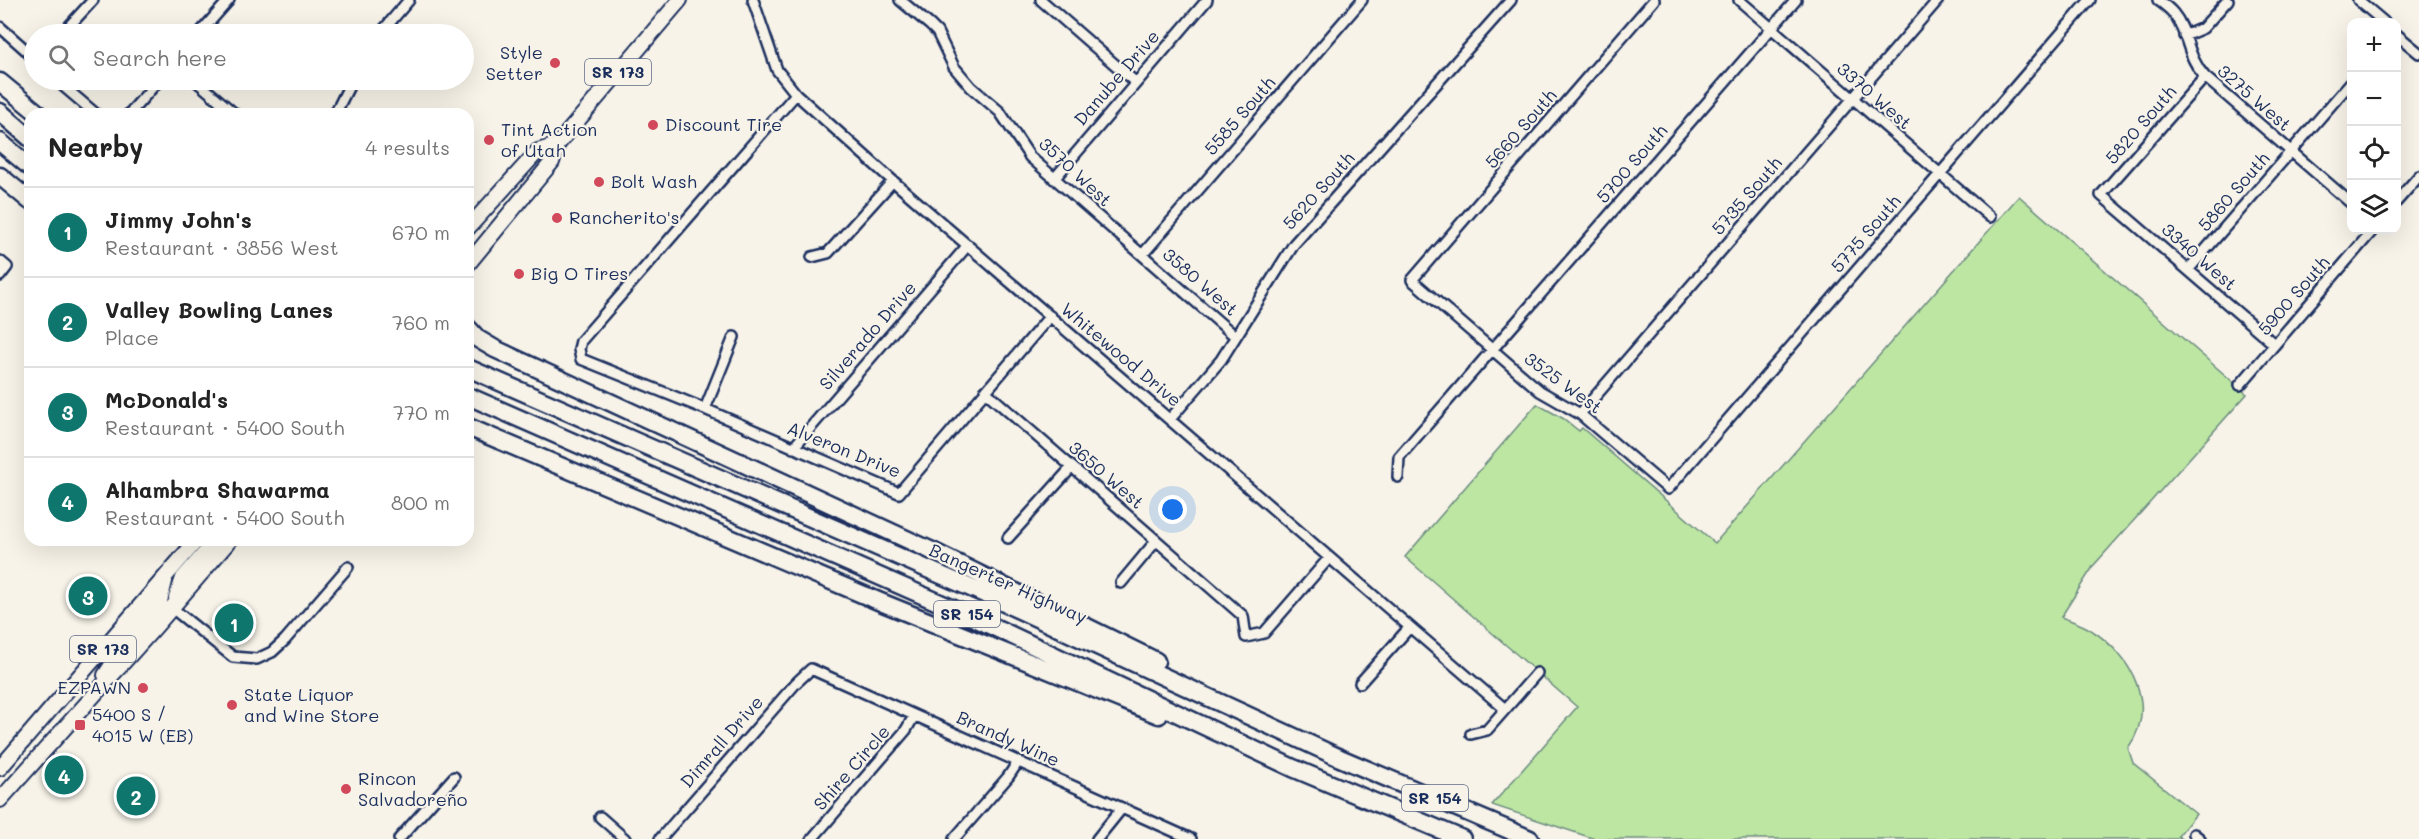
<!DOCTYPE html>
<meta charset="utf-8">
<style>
:root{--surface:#fff;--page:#f2f2f2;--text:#222;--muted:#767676;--line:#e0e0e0;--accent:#0f766e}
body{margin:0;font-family:Mali,sans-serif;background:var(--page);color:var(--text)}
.controls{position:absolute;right:18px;top:18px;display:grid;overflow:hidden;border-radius:12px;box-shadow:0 6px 24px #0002}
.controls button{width:54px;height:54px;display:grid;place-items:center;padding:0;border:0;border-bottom:2px solid var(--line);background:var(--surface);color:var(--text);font:30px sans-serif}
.you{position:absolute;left:1173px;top:510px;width:21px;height:21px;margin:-15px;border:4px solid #fff;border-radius:50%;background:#1a73e8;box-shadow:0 0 0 9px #1a73e833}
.badge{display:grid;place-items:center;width:39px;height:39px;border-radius:50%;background:var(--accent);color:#fff;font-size:20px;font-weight:700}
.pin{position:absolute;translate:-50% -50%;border:3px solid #fff;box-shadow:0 2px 6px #0006}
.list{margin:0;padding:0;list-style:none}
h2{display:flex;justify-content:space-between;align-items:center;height:78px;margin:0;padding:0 24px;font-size:26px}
h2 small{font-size:20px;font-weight:400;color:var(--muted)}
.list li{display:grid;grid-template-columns:39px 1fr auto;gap:18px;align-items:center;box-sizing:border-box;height:90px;padding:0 24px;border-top:2px solid var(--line)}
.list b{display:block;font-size:22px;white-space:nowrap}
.list p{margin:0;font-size:20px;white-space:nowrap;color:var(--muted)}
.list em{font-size:20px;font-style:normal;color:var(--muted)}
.icon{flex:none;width:33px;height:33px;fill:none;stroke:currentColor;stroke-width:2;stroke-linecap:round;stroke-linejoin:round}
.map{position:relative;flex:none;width:2419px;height:839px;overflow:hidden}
.search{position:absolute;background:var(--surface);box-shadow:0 6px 24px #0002;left:24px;top:24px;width:450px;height:66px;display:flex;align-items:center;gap:15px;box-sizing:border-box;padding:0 21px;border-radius:33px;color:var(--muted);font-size:22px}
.panel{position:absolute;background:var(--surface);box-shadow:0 6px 24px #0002;left:24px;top:108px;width:450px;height:438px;border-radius:18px}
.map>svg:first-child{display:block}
</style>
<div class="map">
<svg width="2419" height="839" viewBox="0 0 2419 839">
<rect width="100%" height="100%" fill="#f7f3e8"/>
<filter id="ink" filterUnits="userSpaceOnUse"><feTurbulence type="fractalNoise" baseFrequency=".0167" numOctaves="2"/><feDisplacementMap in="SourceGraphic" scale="12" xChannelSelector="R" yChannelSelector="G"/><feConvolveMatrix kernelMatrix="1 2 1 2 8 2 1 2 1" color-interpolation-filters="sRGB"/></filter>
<g filter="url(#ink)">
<!-- green -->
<path fill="#bce6a2" stroke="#6c8a80" stroke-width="1.5" d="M2019 196 2247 394 2094 565 2061 617C2071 621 2082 624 2091 630 2131 655 2159 706 2128 748L2133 763 2196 814 2178 836 2182 839H1595L1492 805 1577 707 1405 557 1537 404 1564 419 1579 431 1582 428 1715 543Z"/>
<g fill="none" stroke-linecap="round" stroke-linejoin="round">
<defs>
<path id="street" d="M753 0 777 70 796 94 893 181 1505 709
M900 0 930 25 937 32 954 67 971 87 1000 112 1030 157 1235 336
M1041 0 1135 82
M1654 0 1412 280 1540 391 1580 414 1668 489 2090 0
M1739 0 1990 217
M2158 0C2163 4 2169 8 2173 13 2189 32 2186 56 2205 77L2352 204
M2358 0 2384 22
M0 27 27 51 34 60
M62 34 93 0
M199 34 229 0
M380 34 409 0
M2396 34 2419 53
M2184 36 2203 28 2228 0
M2205 77 2101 195 2274 344
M56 80 96 114
M195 80 235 114
M796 94 581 341 579 349 581 359 705 409 899 493 1050 316
M129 114 159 80
M335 114 352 80
M1054 179 1207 0
M2396 202 2419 176
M1143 254 1362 0
M812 257 828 253 893 181
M0 261 7 267 0 276
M2188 270 2352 81
M2240 385 2373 230
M985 391 1243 616 1246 637 1264 633 1329 558
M705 409 734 337
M1580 414 1938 0
M1171 418 1221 360 1294 244 1511 0
M793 448 968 245
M1398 477 1399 457 1796 0
M1008 538 1072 467
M1121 583 1156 541
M172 608 233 657 257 659 272 652 285 640 348 567
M1360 683 1409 628
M1471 734 1487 730 1537 673
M600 817 625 839
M2194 834 2200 839
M399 839 454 777
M660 839 796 683 811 669 1191 839
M812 839 906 730 914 716
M954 839 1008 777 1018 762
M1097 839 1122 808"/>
<path id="primary" d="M468 228 538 151 557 145
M468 264 552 162 557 145 680 0
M176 598 183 578 216 540
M105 675 134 631 160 601 165 581
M0 768 197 540
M0 800 156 626 230 540"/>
<path id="highway" d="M0 82 39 114
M0 112 30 138
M0 142 30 167
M0 176 30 201
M468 328 478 339 495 349 930 550 1156 661
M468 368 989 596 1340 758 1530 839
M468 396 979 620 1293 768 1462 839
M468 427 883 603 1159 715"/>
</defs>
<!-- street casing -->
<use href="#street" stroke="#1b2f5e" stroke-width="14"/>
<!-- primary casing -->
<use href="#primary" stroke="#1b2f5e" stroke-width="18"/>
<!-- highway casing -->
<use href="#highway" stroke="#1b2f5e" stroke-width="21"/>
<!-- street -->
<use href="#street" stroke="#f7f3e8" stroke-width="9"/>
<!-- primary -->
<use href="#primary" stroke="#f7f3e8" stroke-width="14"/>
<!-- highway -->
<use href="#highway" stroke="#f7f3e8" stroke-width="16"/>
</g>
</g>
<!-- markers -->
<g fill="#d1495b" stroke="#f7f3e8" stroke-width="2">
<circle cx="555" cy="63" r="6"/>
<circle cx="653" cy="125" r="6"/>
<circle cx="489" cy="140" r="6"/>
<circle cx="599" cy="182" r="6"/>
<circle cx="557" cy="218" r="6"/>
<circle cx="519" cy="274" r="6"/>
<circle cx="143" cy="688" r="6"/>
<circle cx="232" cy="705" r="6"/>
<rect x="74" y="719" width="12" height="12" rx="3"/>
<circle cx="346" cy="789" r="6"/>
</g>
<g text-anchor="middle" stroke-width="4.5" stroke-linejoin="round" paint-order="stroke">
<!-- shield labels -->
<g fill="#f7f3e8" stroke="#5d6a87" stroke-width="1.5">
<rect x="585" y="59" width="66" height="26" rx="4.5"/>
<rect x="934" y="601" width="66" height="26" rx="4.5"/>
<rect x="70" y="636" width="66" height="26" rx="4.5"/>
<rect x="1402" y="785" width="66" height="26" rx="4.5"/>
</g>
<g font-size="16" font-weight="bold" fill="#1b2f5e">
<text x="618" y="78">SR 173</text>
<text x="967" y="620">SR 154</text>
<text x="103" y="655">SR 173</text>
<text x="1435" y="804">SR 154</text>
</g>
<!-- poi labels -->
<g font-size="18" fill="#1b2f5e" stroke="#f7f3e8" text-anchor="start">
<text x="543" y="59" text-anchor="end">Style<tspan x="543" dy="21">Setter</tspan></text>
<text x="665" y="131">Discount Tire</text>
<text x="501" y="136">Tint Action<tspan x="501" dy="21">of Utah</tspan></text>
<text x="611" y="188">Bolt Wash</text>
<text x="569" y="224">Rancherito's</text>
<text x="531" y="280">Big O Tires</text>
<text x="131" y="694" text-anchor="end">EZPAWN</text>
<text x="244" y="701">State Liquor<tspan x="244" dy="21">and Wine Store</tspan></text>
<text x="92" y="721">5400 S /<tspan x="92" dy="21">4015 W (EB)</tspan></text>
<text x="358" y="785">Rincon<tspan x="358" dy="21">Salvadoreño</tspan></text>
</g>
<!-- street labels -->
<g font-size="18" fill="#1b2f5e" stroke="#f7f3e8">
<text transform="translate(1117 78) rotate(-49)" y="6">Danube Drive</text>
<text transform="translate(1874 96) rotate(41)" y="6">3370 West</text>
<text transform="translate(2254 98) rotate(41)" y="6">3275 West</text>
<text transform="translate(1240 116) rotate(-49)" y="6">5585 South</text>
<text transform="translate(2141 125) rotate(-49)" y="6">5820 South</text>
<text transform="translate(1521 129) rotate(-49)" y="6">5660 South</text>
<text transform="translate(1632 164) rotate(-49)" y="6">5700 South</text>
<text transform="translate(1075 172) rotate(43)" y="6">3570 West</text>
<text transform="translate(1319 191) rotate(-48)" y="6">5620 South</text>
<text transform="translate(2234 192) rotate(-49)" y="6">5860 South</text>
<text transform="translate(1747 196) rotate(-49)" y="6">5735 South</text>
<text transform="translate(1866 234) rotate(-49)" y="6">5775 South</text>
<text transform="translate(2199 257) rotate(41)" y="6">3340 West</text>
<text transform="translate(1200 282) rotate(41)" y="6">3580 West</text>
<text transform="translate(2294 296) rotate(-49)" y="6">5900 South</text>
<text transform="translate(868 336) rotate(-49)" y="6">Silverado Drive</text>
<text transform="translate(1121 355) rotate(40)" y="6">Whitewood Drive</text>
<text transform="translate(1563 383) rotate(36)" y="6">3525 West</text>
<text transform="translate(844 450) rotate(22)" y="6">Alveron Drive</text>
<text transform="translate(1106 475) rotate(41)" y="6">3650 West</text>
<text transform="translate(1008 584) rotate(24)" y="6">Bangerter Highway</text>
<text transform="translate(1008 739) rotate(24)" y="6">Brandy Wine</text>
<text transform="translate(722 742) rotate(-49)" y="6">Dimrall Drive</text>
<text transform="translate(852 768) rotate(-49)" y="6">Shire Circle</text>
</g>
</g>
</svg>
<div class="controls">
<button>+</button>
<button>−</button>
<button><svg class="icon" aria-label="locate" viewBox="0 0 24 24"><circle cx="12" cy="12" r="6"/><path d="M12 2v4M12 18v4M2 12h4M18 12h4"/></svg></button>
<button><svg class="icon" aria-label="layers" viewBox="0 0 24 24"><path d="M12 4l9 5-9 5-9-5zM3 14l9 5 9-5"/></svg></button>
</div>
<div class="you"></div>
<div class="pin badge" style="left:234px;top:623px">1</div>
<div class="pin badge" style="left:136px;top:796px">2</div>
<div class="pin badge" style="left:88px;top:596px">3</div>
<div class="pin badge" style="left:64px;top:775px">4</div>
<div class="search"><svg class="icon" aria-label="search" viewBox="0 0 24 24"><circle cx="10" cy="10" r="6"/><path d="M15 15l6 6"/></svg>Search here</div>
<section class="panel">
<h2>Nearby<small>4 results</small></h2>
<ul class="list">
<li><span class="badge">1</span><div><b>Jimmy John's</b><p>Restaurant · 3856 West</p></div><em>670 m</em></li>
<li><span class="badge">2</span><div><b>Valley Bowling Lanes</b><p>Place</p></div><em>760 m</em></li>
<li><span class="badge">3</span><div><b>McDonald's</b><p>Restaurant · 5400 South</p></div><em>770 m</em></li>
<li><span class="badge">4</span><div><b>Alhambra Shawarma</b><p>Restaurant · 5400 South</p></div><em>800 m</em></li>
</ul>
</section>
</div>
